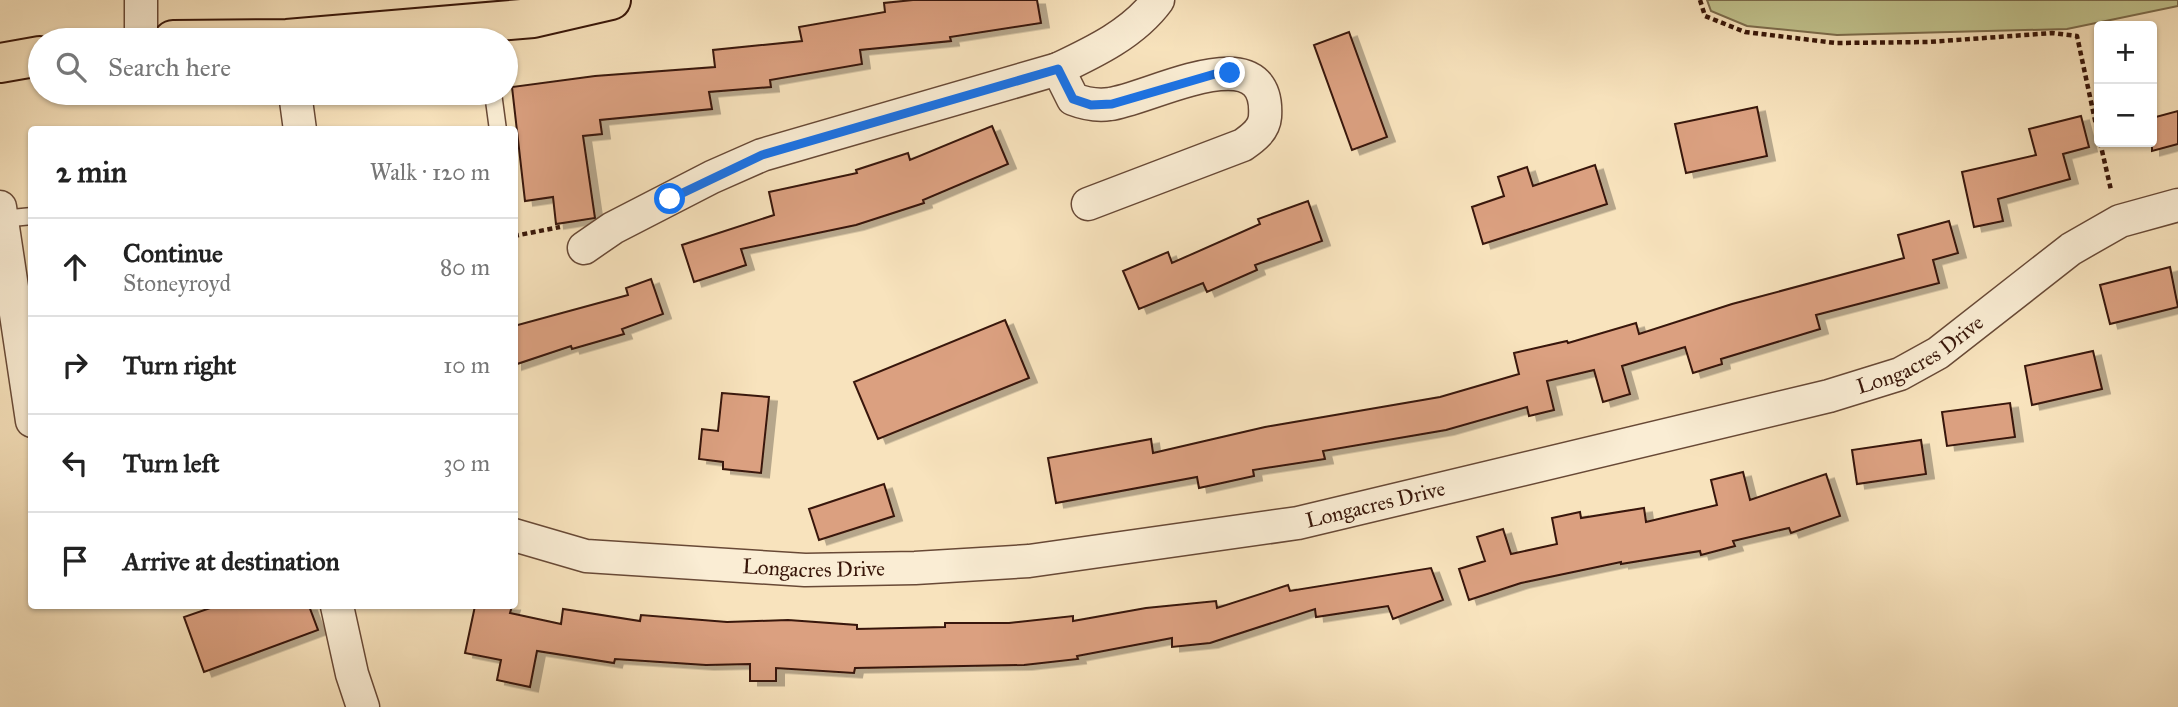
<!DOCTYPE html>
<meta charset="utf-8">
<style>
:root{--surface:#fff;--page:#f6f6f6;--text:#222;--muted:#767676;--line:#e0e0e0}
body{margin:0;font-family:"IM FELL Great Primer",serif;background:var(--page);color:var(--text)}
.controls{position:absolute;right:21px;top:21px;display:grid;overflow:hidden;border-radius:7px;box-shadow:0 2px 5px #0004}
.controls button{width:63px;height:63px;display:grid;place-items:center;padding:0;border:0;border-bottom:2px solid var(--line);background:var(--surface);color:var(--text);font:35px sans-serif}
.stop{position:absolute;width:21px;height:21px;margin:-16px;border:5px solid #1a73e8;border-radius:50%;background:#fff}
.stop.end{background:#1a73e8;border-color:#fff;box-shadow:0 2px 7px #0008}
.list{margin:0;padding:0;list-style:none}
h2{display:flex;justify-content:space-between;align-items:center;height:91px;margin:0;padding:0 28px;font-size:30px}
h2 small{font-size:23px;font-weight:400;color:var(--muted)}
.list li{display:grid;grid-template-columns:46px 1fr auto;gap:21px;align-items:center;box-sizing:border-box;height:98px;padding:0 28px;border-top:2px solid var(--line)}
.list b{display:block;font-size:26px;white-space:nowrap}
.list p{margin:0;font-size:23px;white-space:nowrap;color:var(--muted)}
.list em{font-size:23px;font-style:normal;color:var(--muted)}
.icon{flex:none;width:38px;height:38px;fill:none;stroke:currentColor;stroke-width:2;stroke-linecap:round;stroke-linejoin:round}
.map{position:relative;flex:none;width:2178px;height:707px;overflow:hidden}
.search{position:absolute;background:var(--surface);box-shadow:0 2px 5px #0004;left:28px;top:28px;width:490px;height:77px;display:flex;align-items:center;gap:18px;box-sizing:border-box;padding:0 24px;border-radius:38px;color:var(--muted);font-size:26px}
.panel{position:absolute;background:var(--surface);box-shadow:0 2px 5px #0004;left:28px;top:126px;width:490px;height:483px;border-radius:7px}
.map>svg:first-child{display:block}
</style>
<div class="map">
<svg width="2178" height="707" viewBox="0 0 2178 707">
<defs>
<filter id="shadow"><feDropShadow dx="8" dy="4.5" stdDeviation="0" flood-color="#0004"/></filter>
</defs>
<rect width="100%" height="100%" fill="#f8e3bd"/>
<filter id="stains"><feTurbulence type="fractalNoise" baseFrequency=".00286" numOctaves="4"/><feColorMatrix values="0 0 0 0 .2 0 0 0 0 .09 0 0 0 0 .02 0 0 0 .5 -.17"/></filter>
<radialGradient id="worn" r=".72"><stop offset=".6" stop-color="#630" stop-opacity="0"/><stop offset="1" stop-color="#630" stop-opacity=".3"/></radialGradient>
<!-- green -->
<path fill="#c1c38e" stroke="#7c6c4c" stroke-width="2" d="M1707 0H2178V6L2067 29 1837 35 1747 26 1711 11Z"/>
<!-- building -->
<path fill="#dba080" stroke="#381609" stroke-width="2" filter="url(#shadow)" d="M913 0H1037L1041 23 950 37 951 41 860 50 862 64 770 80 771 87 709 92 712 109 600 120 602 134 583 136 595 218 556 224 553 197 525 201 512 87 595 76 715 67 713 50 802 41 799 27 885 12 884 3Z
M1349 32 1387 137 1352 150 1314 45Z
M1757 107 1767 156 1686 173 1675 124Z
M2178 111V144L2152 151V118Z
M2081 116 2089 147 2063 154 2070 179 1998 199 2003 221 1974 227 1962 172 2036 155 2029 129Z
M992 126 1008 164 923 200 924 203 856 225 741 249 746 265 694 282 682 245 774 215 769 192 857 173 856 170 908 153 910 160Z
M1595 165 1607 204 1483 244 1472 207 1504 196 1498 177 1527 167 1533 186Z
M1308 201 1322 241 1255 265 1257 270 1207 292 1203 283 1139 309 1123 271 1168 252 1172 263 1260 224 1258 219Z
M1949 221 1958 253 1933 260 1939 283 1816 315 1820 329 1721 359 1722 364 1693 373 1685 347 1622 366 1630 394 1603 402 1594 370 1547 381 1554 410 1529 416 1527 407 1446 430 1323 451 1325 459 1253 470 1254 476 1199 488 1197 477 1056 503 1048 458 1151 439 1153 453 1265 427 1440 397 1519 374 1514 353 1567 341 1568 343 1636 323 1639 334 1732 304 1904 258 1898 235Z
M2170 267 2178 307 2110 324 2100 285Z
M651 279 663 314 622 329 624 334 572 349 571 346 514 365V326L628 295 626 288Z
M1005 320 1029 378 878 439 854 382Z
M2093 351 2102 389 2032 405 2025 366Z
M722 393 769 397 761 473 723 469V462L699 459 702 429 718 431Z
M2010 403 2015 437 1947 446 1942 412Z
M1921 440 1926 474 1857 484 1852 450Z
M1743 472 1750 500 1826 474 1840 516 1791 533 1789 528 1733 541 1735 546 1701 555 1700 551 1621 564V562L1521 583 1469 600 1459 569 1485 561 1477 537 1503 529 1511 554 1557 544 1552 518 1580 512 1581 518 1644 508 1646 522 1717 505 1711 480Z
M884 484 894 516 819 540 809 509Z
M1431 568 1443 600 1393 619 1388 606 1316 617 1315 609 1210 643 1172 647V638L1077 656 1078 659 1024 665 855 668 854 673 776 668V681H750V664L706 665 615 659 614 663 537 651 530 687 497 680 501 660 465 653 475 606H512L510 613 561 624 563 609 640 621 641 615 727 622 788 620 857 625V629L945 627V623H1009L1073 616V621L1146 608 1216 601 1217 608 1288 585 1290 591Z
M216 606H309L318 630 204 672 184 617Z"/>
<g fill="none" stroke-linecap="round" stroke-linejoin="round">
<defs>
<path id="lane" d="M493 93 498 130
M2 219 32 216"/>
<g id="street">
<path d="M141 0V40"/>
<path d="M1058 69 1073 99C1086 104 1097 106 1110 104 1150 99 1271 31 1265 117 1264 130 1253 138 1243 145L1088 204"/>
<path d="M295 93 300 130"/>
<path d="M0 207 32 421"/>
<path d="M584 248 613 228 712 177 762 155 1058 69C1094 52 1134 33 1158 0"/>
<path id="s1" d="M514 535 586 556 805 570 915 568 1029 561 1298 523 1829 396 1900 374 1938 353 2071 249 2120 221 2178 205"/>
<path d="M337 606 352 674 363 707"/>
</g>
<path id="primary" d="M173 40 287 39 533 18 611 0
M0 63 40 56"/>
</defs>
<!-- lane casing -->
<use href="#lane" stroke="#684936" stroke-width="19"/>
<!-- street casing -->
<use href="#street" stroke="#684936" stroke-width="35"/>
<!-- primary casing -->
<use href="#primary" stroke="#381609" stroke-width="42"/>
<!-- path -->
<path stroke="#381609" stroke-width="4.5" stroke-dasharray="5 3.5" stroke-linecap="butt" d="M1700 0 1705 16 1745 32 1836 43 1929 42 2052 33 2077 36 2099 139
M2100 142 2111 190
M514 236 560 227"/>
<!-- lane -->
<use href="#lane" stroke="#faedd4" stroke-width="16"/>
<!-- street -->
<use href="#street" stroke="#faedd4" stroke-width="32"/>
<!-- primary -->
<use href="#primary" stroke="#f8e3bd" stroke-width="38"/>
</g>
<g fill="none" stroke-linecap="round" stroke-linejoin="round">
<!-- route -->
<path stroke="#1a73e8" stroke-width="9" d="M670 199 762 155 1058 69 1073 99 1091 105 1112 104 1215 74 1230 73"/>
</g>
<g text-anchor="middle" stroke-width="5" stroke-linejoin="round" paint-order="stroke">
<!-- street labels -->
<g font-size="21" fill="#381609" stroke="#faedd4">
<text dy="7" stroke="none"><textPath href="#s1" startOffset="1437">Longacres Drive</textPath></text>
<text dy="7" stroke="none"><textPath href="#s1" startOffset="870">Longacres Drive</textPath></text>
<text dy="7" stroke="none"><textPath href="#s1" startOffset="303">Longacres Drive</textPath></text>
</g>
</g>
<rect width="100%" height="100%" filter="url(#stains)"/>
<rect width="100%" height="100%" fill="url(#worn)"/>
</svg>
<div class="controls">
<button>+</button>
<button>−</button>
</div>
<div class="stop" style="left:670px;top:199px"></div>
<div class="stop end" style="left:1230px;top:73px"></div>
<div class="search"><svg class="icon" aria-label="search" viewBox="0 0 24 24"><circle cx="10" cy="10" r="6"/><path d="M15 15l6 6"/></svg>Search here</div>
<section class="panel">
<h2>2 min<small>Walk · 120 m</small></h2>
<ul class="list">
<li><svg class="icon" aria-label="ahead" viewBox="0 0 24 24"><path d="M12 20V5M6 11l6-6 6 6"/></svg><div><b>Continue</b><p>Stoneyroyd</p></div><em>80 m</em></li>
<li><svg class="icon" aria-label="right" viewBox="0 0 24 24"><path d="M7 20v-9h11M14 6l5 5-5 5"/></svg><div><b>Turn right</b></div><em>10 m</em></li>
<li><svg class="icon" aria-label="left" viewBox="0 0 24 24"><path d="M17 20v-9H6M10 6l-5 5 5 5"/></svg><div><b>Turn left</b></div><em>30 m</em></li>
<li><svg class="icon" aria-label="arrive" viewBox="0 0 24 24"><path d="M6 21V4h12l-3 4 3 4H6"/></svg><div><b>Arrive at destination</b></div></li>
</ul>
</section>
</div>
